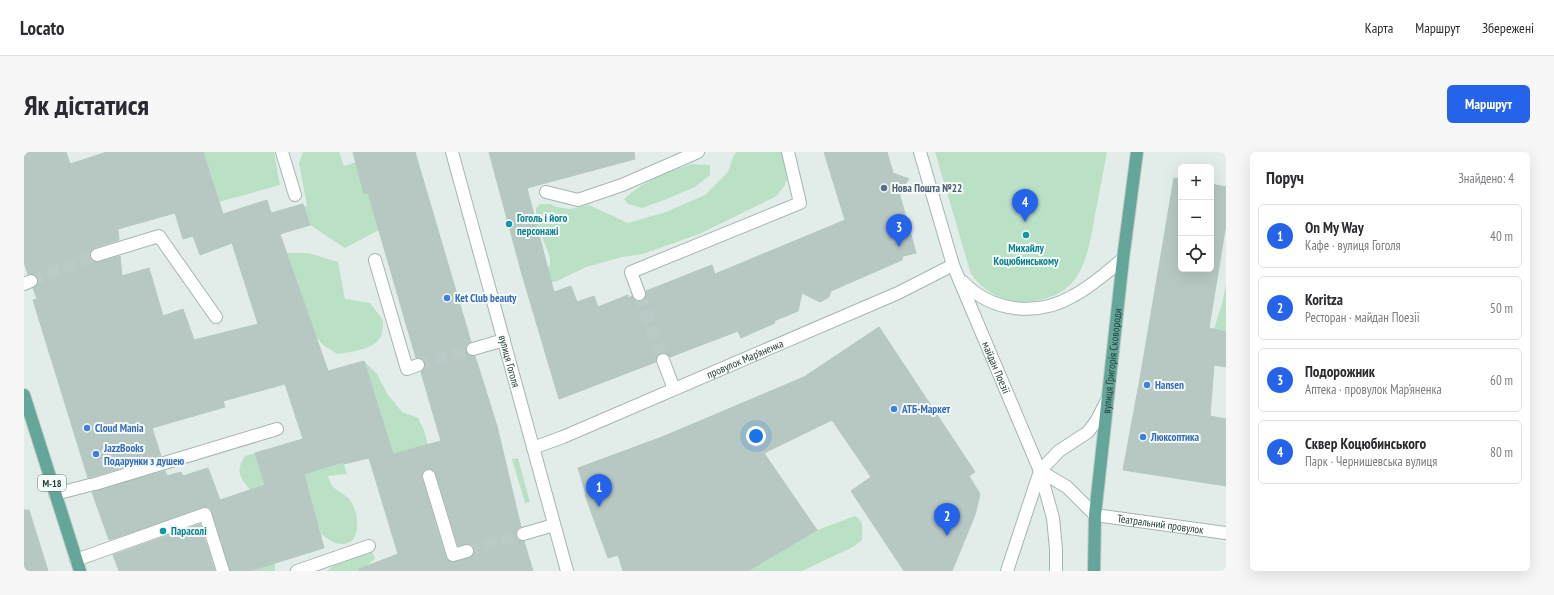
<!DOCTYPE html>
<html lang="uk">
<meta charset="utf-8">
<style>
:root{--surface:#fff;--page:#f7f7f7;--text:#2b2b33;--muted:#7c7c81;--line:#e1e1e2;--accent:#2563eb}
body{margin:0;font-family:"PT Sans Narrow",sans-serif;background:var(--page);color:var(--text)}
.controls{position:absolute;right:12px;top:12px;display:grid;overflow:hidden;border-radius:6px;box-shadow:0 4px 16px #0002}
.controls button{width:36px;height:36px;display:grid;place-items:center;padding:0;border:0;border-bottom:1px solid var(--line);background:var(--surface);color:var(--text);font:20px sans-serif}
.you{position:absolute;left:732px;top:284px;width:14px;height:14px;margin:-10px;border:3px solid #fff;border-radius:50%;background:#1a73e8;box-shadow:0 0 0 6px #1a73e833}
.badge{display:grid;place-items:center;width:26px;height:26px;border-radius:50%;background:var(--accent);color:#fff;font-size:13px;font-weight:700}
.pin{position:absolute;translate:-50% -33px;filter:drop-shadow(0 1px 2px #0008)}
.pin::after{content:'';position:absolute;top:21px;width:14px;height:12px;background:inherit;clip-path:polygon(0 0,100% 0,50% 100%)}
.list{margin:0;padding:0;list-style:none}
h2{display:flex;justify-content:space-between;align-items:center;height:52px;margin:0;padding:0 16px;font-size:17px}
h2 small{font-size:13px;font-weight:400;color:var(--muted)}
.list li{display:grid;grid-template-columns:26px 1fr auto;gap:12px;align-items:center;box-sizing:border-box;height:64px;margin:0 8px 8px;padding:0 8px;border:1px solid var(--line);border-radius:6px}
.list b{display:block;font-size:15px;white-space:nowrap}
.list p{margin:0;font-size:13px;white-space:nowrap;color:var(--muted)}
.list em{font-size:13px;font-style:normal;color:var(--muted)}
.icon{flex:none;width:22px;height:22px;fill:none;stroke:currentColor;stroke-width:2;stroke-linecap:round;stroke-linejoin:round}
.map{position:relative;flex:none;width:1202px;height:419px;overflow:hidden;border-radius:6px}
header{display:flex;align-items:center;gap:24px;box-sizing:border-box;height:56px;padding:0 20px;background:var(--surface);border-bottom:1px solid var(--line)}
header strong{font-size:19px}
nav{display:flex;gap:22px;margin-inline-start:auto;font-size:14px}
.intro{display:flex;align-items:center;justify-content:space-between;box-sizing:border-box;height:96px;padding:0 24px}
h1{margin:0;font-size:28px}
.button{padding:10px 18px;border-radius:6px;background:var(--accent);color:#fff;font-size:14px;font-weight:700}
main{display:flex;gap:24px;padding:0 24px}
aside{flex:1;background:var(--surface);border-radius:6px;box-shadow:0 4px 16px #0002}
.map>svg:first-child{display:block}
</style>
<header>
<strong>Locato</strong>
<nav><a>Карта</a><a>Маршрут</a><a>Збережені</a></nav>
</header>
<div class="intro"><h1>Як дістатися</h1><a class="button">Маршрут</a></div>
<main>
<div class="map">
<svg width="1202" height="419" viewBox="0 0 1202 419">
<rect width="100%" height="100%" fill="#e2ede9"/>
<!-- green -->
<path fill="#bae0c6" d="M179 0H250L256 33 195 50Z
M279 0H315L320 14 332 10 340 42 344 41 355 78 321 96 286 73 279 55 283 53 275 11Z
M712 0H761C765 19 767 31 751 45L675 82 619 102 598 105 562 115 531 130H522L517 118 526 114V105L512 70V56L516 52H527L532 55 545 57 565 53 604 71 642 60 681 43 704 20 709 5Z
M911 0H1083C1079 21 1075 42 1071 63 1063 109 1058 146 1001 150 980 151 959 139 947 122Z
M668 12 686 13V23L671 35 643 47 618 56 604 52 600 47C619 29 644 20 668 12Z
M263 101H284L314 110 321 147 346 151 359 168C359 173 359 179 357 184 350 198 327 200 313 202L298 192 291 183Z
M1202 132V180L1193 179 1190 177 1198 152Z
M340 209 353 222 364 243 378 260 394 266 400 278 404 293 369 302Z
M231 301 241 333 226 338C216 325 211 319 221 304Z
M494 306 506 350 501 351 488 307Z
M319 310 323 322 304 324C308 342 322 338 329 353 335 365 337 391 319 392 310 392 304 387 297 382L280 322Z
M831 364C841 369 838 379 838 388L829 395 778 419H713L740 410 793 378Z
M348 399 351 407 336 419H303L309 414Z
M251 411V419H225Z"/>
<!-- building -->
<path fill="#b7c8c2" stroke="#b4c8c1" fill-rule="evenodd" d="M0 0H42L46 12 83 0H179L199 62 243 48 247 61 279 52 286 73 256 82 304 219 340 209 369 302 417 289 397 220 400 217 401 211 398 207 392 206 344 41 340 42 329 0H391L447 190 442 195V199L447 204H451L473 274 497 375 492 380V384L494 388 500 389 509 419H335V417L374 402 345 306 320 312 319 310 280 322 300 396 225 419H206L188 360 186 356 182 355 85 388 68 340 70 339 141 319 143 324 157 320 159 324 184 316 196 348 241 333 231 301 279 287 261 232 199 249 201 255 128 276 137 304 64 326 9 148 13 147 9 136 13 133 14 126 11 123 4 122 0 110ZM151 61 159 87 169 84 176 103 208 91 234 172 170 188 159 157 139 164 125 116 98 124 96 104 75 110 68 109 66 106V101L70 96 95 88 94 77ZM402 317H407L412 322 434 394 444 392 450 397V401L445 406 428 410 422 406 398 326V322Z
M465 0H610L611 7 503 36 530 140 547 134 553 150 570 144 574 155 604 143V146L608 144 611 148 617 149 622 144V139L688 113 691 122 821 68 800 0H863L869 21 885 27 875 40 892 101 879 104 878 108 807 139 805 145 796 150 778 141 774 159 750 169 751 171 717 186 714 179 646 205 643 202 637 201 633 204 632 210 535 247 497 119Z
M1150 26 1157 27V117H1187V32L1202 35V72L1185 176 1202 180V215L1190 213 1186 264 1202 267V334L1099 318 1117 221Z
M855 175 951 320 945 324 956 342 951 363 928 419H880L827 339 847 325 808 268 740 301 793 378 724 419H599L594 403 584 406 561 343 562 342 554 316 638 285 780 225Z
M0 358H5L24 419H0Z
M176 372 191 419H95L89 403Z"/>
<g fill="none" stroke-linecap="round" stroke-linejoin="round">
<!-- minor-tunnel -->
<path stroke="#bbcac6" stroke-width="12" stroke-dasharray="12 6" stroke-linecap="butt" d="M7 129 73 103
M615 142 639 208
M394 213 449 197
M443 399 499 382"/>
<defs>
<g id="minor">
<path d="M258 0 271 43"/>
<path id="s1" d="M428 0 543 419"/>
<path id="s2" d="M896 0 929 113 1016 319 1029 366 1032 397V419"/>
<path d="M522 40 554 48 598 33 674 0"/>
<path d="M73 103 135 84 192 165"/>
<path d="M351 108 383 217 394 213"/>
<path d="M939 130C968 160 1013 165 1049 144 1068 134 1083 120 1099 107"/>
<path d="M0 132 7 129"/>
<path d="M615 142 607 120 776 51 764 0"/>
<path d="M449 197 480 188"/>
<path d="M639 208 650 237"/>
<path id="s3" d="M509 296 539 285 874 141 929 113"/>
<path id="s4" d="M1016 319 1043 335 1071 363 1202 381"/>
<path d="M405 324 429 403 443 399"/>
<path d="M71 332 253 277"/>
<path d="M31 342 66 333"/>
<path d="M499 382 530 373"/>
<path d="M52 408 181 362 199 419"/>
<path d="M273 419 345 394"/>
<path d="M983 419 1016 319 1035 299 1064 280 1073 268 1083 248"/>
</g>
<g id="major">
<path d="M0 243 56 419"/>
<path id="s5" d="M1070 419 1071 363 1099 107 1113 0"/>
</g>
</defs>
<!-- minor casing -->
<use href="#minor" stroke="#a4b6b1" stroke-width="14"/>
<!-- major casing -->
<use href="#major" stroke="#c1cac8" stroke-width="14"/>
<!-- minor -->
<use href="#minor" stroke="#fff" stroke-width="12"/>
<!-- major -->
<use href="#major" stroke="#64a699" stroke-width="12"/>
</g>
<!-- markers -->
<circle fill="#5c6f8a" stroke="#f3faf7" stroke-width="1.5" cx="860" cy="36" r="4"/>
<g fill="#0f9aa8" stroke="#f3faf7" stroke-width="1.5">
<circle cx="485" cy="72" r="4"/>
<circle cx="1002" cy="83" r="4"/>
<circle cx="139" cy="379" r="4"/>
</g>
<g fill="#3f7fe0" stroke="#f3faf7" stroke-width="1.5">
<circle cx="423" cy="146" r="4"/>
<circle cx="1123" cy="233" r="4"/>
<circle cx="870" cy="257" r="4"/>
<circle cx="63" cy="276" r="4"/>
<circle cx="1119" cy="285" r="4"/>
<circle cx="72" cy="302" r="4"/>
</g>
<g text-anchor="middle" stroke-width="4" stroke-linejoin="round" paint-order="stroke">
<!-- shield labels -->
<rect fill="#f3faf7" stroke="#607872" stroke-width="1" x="14" y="323" width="28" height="16" rx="3"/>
<g font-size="10" font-weight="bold" fill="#214039">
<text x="28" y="335">М-18</text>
</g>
<!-- service labels -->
<g font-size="11" font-weight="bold" fill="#4e5e75" stroke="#f3faf7" text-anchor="start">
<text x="868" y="40">Нова Пошта №22</text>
</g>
<!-- culture labels -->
<g font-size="11" font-weight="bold" fill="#0d838f" stroke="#f3faf7" text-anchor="start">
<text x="493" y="70">Гоголь і його<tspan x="493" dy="13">персонажі</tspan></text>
<text x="1002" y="100" text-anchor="middle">Михайлу<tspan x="1002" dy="13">Коцюбинському</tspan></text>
<text x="147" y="383">Парасолі</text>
</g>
<!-- shop labels -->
<g font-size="11" font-weight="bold" fill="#366cbe" stroke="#f3faf7" text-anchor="start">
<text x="431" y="150">Ket Club beauty</text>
<text x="1131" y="237">Hansen</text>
<text x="878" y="261">АТБ-Маркет</text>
<text x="71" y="280">Cloud Mania</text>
<text x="1127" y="289">Люксоптика</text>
<text x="80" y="300">JazzBooks<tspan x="80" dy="13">Подарунки з душею</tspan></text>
</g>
<!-- street labels -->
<g font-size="11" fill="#214039" stroke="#f3faf7">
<text dy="4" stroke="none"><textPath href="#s3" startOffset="230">провулок Мар’яненка</textPath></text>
<text dy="4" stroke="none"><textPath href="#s5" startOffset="211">вулиця Григорія Сковороди</textPath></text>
<text dy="4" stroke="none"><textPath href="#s1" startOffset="217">вулиця Гоголя</textPath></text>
<text dy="4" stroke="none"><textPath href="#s2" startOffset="229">майдан Поезії</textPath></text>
<text dy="4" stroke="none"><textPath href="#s4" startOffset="137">Театральний провулок</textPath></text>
</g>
</g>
</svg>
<div class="controls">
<button>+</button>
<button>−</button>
<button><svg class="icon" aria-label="locate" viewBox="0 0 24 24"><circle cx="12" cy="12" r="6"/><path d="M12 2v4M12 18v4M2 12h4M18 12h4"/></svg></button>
</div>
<div class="you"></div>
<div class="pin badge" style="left:575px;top:355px">1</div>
<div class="pin badge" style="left:923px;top:384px">2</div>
<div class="pin badge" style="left:875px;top:95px">3</div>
<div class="pin badge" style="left:1001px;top:70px">4</div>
</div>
<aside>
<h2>Поруч<small>Знайдено: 4</small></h2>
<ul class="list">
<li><span class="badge">1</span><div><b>On My Way</b><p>Кафе · вулиця Гоголя</p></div><em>40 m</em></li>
<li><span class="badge">2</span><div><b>Koritza</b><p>Ресторан · майдан Поезії</p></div><em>50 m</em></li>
<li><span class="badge">3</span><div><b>Подорожник</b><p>Аптека · провулок Мар’яненка</p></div><em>60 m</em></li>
<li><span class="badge">4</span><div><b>Сквер Коцюбинського</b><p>Парк · Чернишевська вулиця</p></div><em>80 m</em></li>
</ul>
</aside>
</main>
